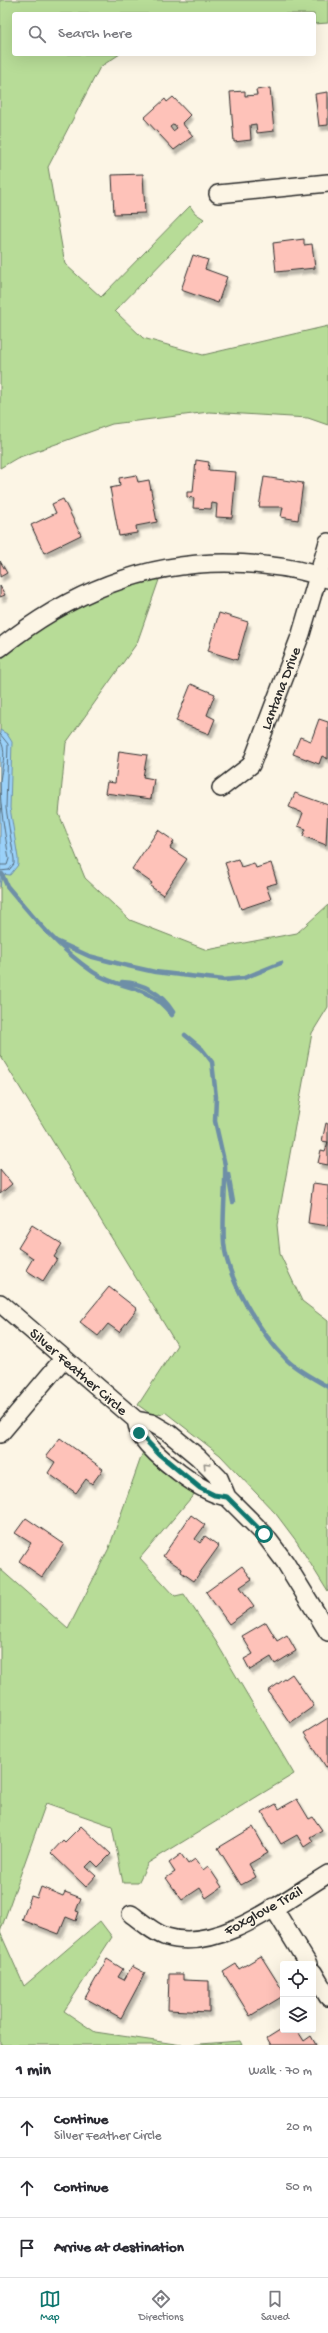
<!DOCTYPE html>
<meta charset="utf-8">
<style>
:root{--surface:#fff;--page:#f2f2f3;--text:#2b2b33;--muted:#7c7c81;--line:#e1e1e2;--accent:#0f766e}
body{margin:0;font-family:"Gochi Hand",sans-serif;background:var(--page);color:var(--text)}
.controls{position:absolute;right:12px;bottom:12px;display:grid;overflow:hidden;border-radius:4px;box-shadow:0 4px 16px #0002}
.controls button{width:36px;height:36px;display:grid;place-items:center;padding:0;border:0;border-bottom:1px solid var(--line);background:var(--surface);color:var(--text);font:20px sans-serif}
.stop{position:absolute;width:12px;height:12px;margin:-9px;border:3px solid #0f766e;border-radius:50%;background:#fff}
.stop.end{background:#0f766e;border-color:#fff;box-shadow:0 1px 4px #0008}
.list{margin:0;padding:0;list-style:none}
h2{display:flex;justify-content:space-between;align-items:center;height:52px;margin:0;padding:0 16px;font-size:17px}
h2 small{font-size:13px;font-weight:400;color:var(--muted)}
.list li{display:grid;grid-template-columns:26px 1fr auto;gap:12px;align-items:center;box-sizing:border-box;height:60px;padding:0 16px;border-top:1px solid var(--line)}
.list b{display:block;font-size:15px;white-space:nowrap}
.list p{margin:0;font-size:13px;white-space:nowrap;color:var(--muted)}
.list em{font-size:13px;font-style:normal;color:var(--muted)}
.icon{flex:none;width:22px;height:22px;fill:none;stroke:currentColor;stroke-width:2;stroke-linecap:round;stroke-linejoin:round}
.map{position:relative;flex:none;width:328px;height:2045px;overflow:hidden}
.search{position:absolute;background:var(--surface);box-shadow:0 4px 16px #0002;left:12px;right:12px;top:12px;height:44px;display:flex;align-items:center;gap:10px;box-sizing:border-box;padding:0 14px;border-radius:4px;color:var(--muted);font-size:15px}
.sheet{height:232px;background:var(--surface)}
nav{display:flex;justify-content:space-around;align-items:center;box-sizing:border-box;height:56px;border-top:1px solid var(--line);background:var(--surface);font-size:11px;color:var(--muted)}
nav a{display:grid;justify-items:center;gap:2px}
nav .on{color:var(--accent)}
.map>svg:first-child{display:block}
</style>
<div class="map">
<svg width="328" height="2045" viewBox="0 0 328 2045">
<defs>
<filter id="shadow"><feDropShadow dx="2.5" dy="4.5" stdDeviation="1" flood-color="#0004"/></filter>
</defs>
<rect width="100%" height="100%" fill="#fcf5e5"/>
<filter id="ink" filterUnits="userSpaceOnUse"><feTurbulence type="fractalNoise" baseFrequency=".025" numOctaves="2"/><feDisplacementMap in="SourceGraphic" scale="8" xChannelSelector="R" yChannelSelector="G"/><feConvolveMatrix kernelMatrix="1 2 1 2 8 2 1 2 1" color-interpolation-filters="sRGB"/></filter>
<g filter="url(#ink)">
<!-- green -->
<path fill="#b7dc97" stroke="#718461" d="M0 0H328V23L314 24V14H14V54H120L100 67 48 167 65 264 101 297 190 206 195 213 204 219 115 311 143 338 203 355 328 326V425L308 418 209 412 112 424 17 458 0 468Z
M160 577 137 643 66 743 59 814 85 878 130 920 207 950 297 933 328 905V1007L312 1033 277 1225 280 1254 302 1301 328 1321V1592L297 1542 276 1514 220 1455 165 1412 162 1414 159 1413 156 1418 138 1405 177 1345 0 1055V660C49 616 97 595 160 577Z
M145 1446 196 1492 140 1558 175 1596 184 1594 215 1640 294 1774 148 1863 138 1883H123L112 1826 46 1803 0 1932 24 1986 100 1921 112 1937 64 2011 95 2032 182 2045H0V1569L68 1629 109 1548Z
M240 2041 242 2045H187Z"/>
<!-- water -->
<path fill="#9ad1f9" stroke="#6e8fa7" d="M0 730 7 734 12 742 10 808 18 858V865L10 875 2 874 0 887Z"/>
<g fill="none" stroke-linecap="round" stroke-linejoin="round">
<!-- shore -->
<path stroke="#576d7d" stroke-width="1" d="M0 734 8 744 6 808 14 859V864L9 870 0 871
M0 740C8 752 1 769 0 782 0 808 5 833 9 859L7 865H0"/>
<!-- stream -->
<path stroke="#6e8fa7" stroke-width="4.5" d="M2 874 7 886C33 917 59 949 93 972 123 992 145 981 172 1015
M56 941 89 956 124 965 155 972 224 980 244 978 281 963
M122 982C144 983 161 993 173 1012
M185 1035 202 1049 212 1062 216 1097 215 1121 225 1165
M225 1164C226 1190 222 1217 224 1243 227 1280 261 1334 287 1360 298 1371 315 1379 328 1387
M228 1174 233 1202"/>
</g>
<!-- building -->
<path fill="#fec2b9" stroke="#2b2b2b" fill-rule="evenodd" filter="url(#shadow)" d="M270 88 274 131 257 133 256 124 250 125 251 140 234 142 230 92 245 91V96L257 95 256 90Z
M328 92V125L319 126 315 94Z
M173 97 190 115 182 123 193 136 174 150 144 118 165 99 167 102ZM174 124 177 128 173 131 170 127Z
M143 174 145 213 114 214 112 175Z
M304 239V245L312 244 315 268 276 272 273 243Z
M193 255 208 260 205 269 227 277 218 303 181 290Z
M196 460 209 462 208 470 236 472 232 518 216 517 217 504 212 503 211 509 193 508 194 498 187 497V492H193Z
M136 475 138 482 149 480 157 522 136 526 137 533 119 536 110 488 120 486 119 478Z
M264 477 303 483 298 520 281 517 283 507H259Z
M63 499 81 535 44 553 31 525 56 513 52 504Z
M0 561 7 573 0 577Z
M0 586 5 595 0 597Z
M219 613 248 622 237 660 208 651Z
M191 684 215 694 207 715 215 719 209 734 176 721Z
M319 719 328 722V759L322 756 319 764 293 754 300 737 311 741Z
M119 751 147 755 143 777 154 779 151 799 105 793 107 782 115 783Z
M295 793 328 805 326 845 303 836 306 829 298 826 303 813 289 807Z
M158 830 174 841 170 848 187 859 163 895 150 886 152 883 132 869Z
M238 859 241 867 254 863 256 868 271 863 277 883 266 886 271 899 241 909 225 863Z
M326 1123 328 1124V1165L318 1163 321 1150 325 1151 328 1142 322 1141Z
M0 1169 12 1184 0 1194Z
M313 1183 328 1185V1226L308 1223Z
M32 1225 62 1244 54 1257 57 1259 43 1281 26 1270 33 1258 18 1248Z
M109 1287 137 1309 119 1332 108 1324 98 1336 80 1322Z
M60 1438 103 1469 92 1484 86 1479 76 1493 48 1473 55 1462 46 1456Z
M191 1515 205 1525 195 1539 200 1543 205 1536 219 1546 194 1581 181 1572 182 1569 163 1556Z
M26 1518 64 1544 42 1577 19 1561 31 1543 15 1533Z
M242 1566 252 1579 240 1587 254 1606 229 1624 206 1592Z
M266 1622 277 1641 287 1635 296 1651 275 1664 271 1657 250 1670 244 1659 253 1654 242 1636Z
M292 1674 314 1706 290 1723 268 1691Z
M328 1718V1766L326 1767 304 1733Z
M297 1799 309 1819 313 1817 322 1830 310 1837 313 1841 304 1847 297 1835 281 1844 262 1812 276 1804 279 1809Z
M81 1826 111 1854 98 1867 92 1861 86 1867 96 1876 86 1887 51 1853 63 1840 65 1842Z
M253 1827 268 1853 249 1864 256 1877 241 1885 218 1848Z
M181 1854 188 1864 195 1859 203 1870 208 1866 222 1887 206 1898 200 1888 182 1900 166 1878 175 1872 169 1863Z
M41 1887 63 1896 65 1892 81 1898 76 1911 79 1912 76 1921 66 1917 59 1934 22 1920 31 1896 37 1898Z
M261 1956 283 1991V1996L250 2016 223 1972 236 1964 239 1969Z
M107 1959 123 1969 118 1977 124 1980 132 1966 145 1973 121 2018 85 1998Z
M169 1974H183V1980L209 1981V2012L168 2010Z
M283 2028V2030H297L304 2041 311 2036 316 2045H271L267 2038Z"/>
<g fill="none" stroke-linecap="round" stroke-linejoin="round">
<defs>
<path id="minor" d="M218 194 328 183
M0 648C77 586 163 554 263 565 285 567 307 571 328 579
M221 788 251 765 301 634 328 542
M0 1303 136 1420 152 1423 169 1433 198 1457 219 1478 227 1497 264 1534 285 1562 328 1632
M136 1420C137 1424 138 1431 140 1435 156 1457 200 1493 227 1497
M0 1434 64 1358
M273 1907 308 1964
M131 1914C141 1921 155 1934 167 1937 219 1953 286 1899 328 1874
M313 1972 328 1997"/>
</defs>
<!-- minor casing -->
<use href="#minor" stroke="#2b2b2b" stroke-width="20"/>
<!-- minor -->
<use href="#minor" stroke="#fcf5e5" stroke-width="17"/>
</g>
<!-- one-way arrows -->
<defs><path id="oneway-chevron" d="M-2-3.5L2.5 0L-2 3.5" fill="none" stroke-width="1.6" stroke-linecap="round" stroke-linejoin="round"/></defs>
<use stroke="#949088" href="#oneway-chevron" transform="translate(206 1465) rotate(-134)"/>
</g>
<g fill="none" stroke-linecap="round" stroke-linejoin="round" filter="url(#ink)">
<!-- route -->
<path stroke="#0f766e" stroke-width="5" d="M139 1433 159 1454 200 1488 214 1495 227 1497 264 1534"/>
</g>
<g text-anchor="middle" stroke-width="3" stroke-linejoin="round" paint-order="stroke">
<!-- street labels -->
<g font-size="15" fill="#2b2b2b" stroke="#fcf5e5">
<text transform="translate(280 688) rotate(-69)" y="5">Lantana Drive</text>
<text transform="translate(79 1371) rotate(41)" y="5">Silver Feather Circle</text>
<text transform="translate(263 1910) rotate(-29)" y="5">Foxglove Trail</text>
</g>
</g>
</svg>
<div class="controls">
<button><svg class="icon" aria-label="locate" viewBox="0 0 24 24"><circle cx="12" cy="12" r="6"/><path d="M12 2v4M12 18v4M2 12h4M18 12h4"/></svg></button>
<button><svg class="icon" aria-label="layers" viewBox="0 0 24 24"><path d="M12 4l9 5-9 5-9-5zM3 14l9 5 9-5"/></svg></button>
</div>
<div class="stop" style="left:264px;top:1534px"></div>
<div class="stop end" style="left:139px;top:1433px"></div>
<div class="search"><svg class="icon" aria-label="search" viewBox="0 0 24 24"><circle cx="10" cy="10" r="6"/><path d="M15 15l6 6"/></svg>Search here</div>
</div>
<section class="sheet">
<h2>1 min<small>Walk · 70 m</small></h2>
<ul class="list">
<li><svg class="icon" aria-label="ahead" viewBox="0 0 24 24"><path d="M12 20V5M6 11l6-6 6 6"/></svg><div><b>Continue</b><p>Silver Feather Circle</p></div><em>20 m</em></li>
<li><svg class="icon" aria-label="ahead" viewBox="0 0 24 24"><path d="M12 20V5M6 11l6-6 6 6"/></svg><div><b>Continue</b></div><em>50 m</em></li>
<li><svg class="icon" aria-label="arrive" viewBox="0 0 24 24"><path d="M6 21V4h12l-3 4 3 4H6"/></svg><div><b>Arrive at destination</b></div></li>
</ul>
</section>
<nav>
<a class="on"><svg class="icon" aria-label="map" viewBox="0 0 24 24"><path d="M3 6l6-2 6 2 6-2v14l-6 2-6-2-6 2zM9 4v14M15 6v14"/></svg>Map</a>
<a><svg class="icon" aria-label="directions" viewBox="0 0 24 24"><path d="M12 3l9 9-9 9-9-9zM9 14v-3h6M13 9l2 2-2 2"/></svg>Directions</a>
<a><svg class="icon" aria-label="saved" viewBox="0 0 24 24"><path d="M7 4h10v16l-5-4-5 4z"/></svg>Saved</a>
</nav>
